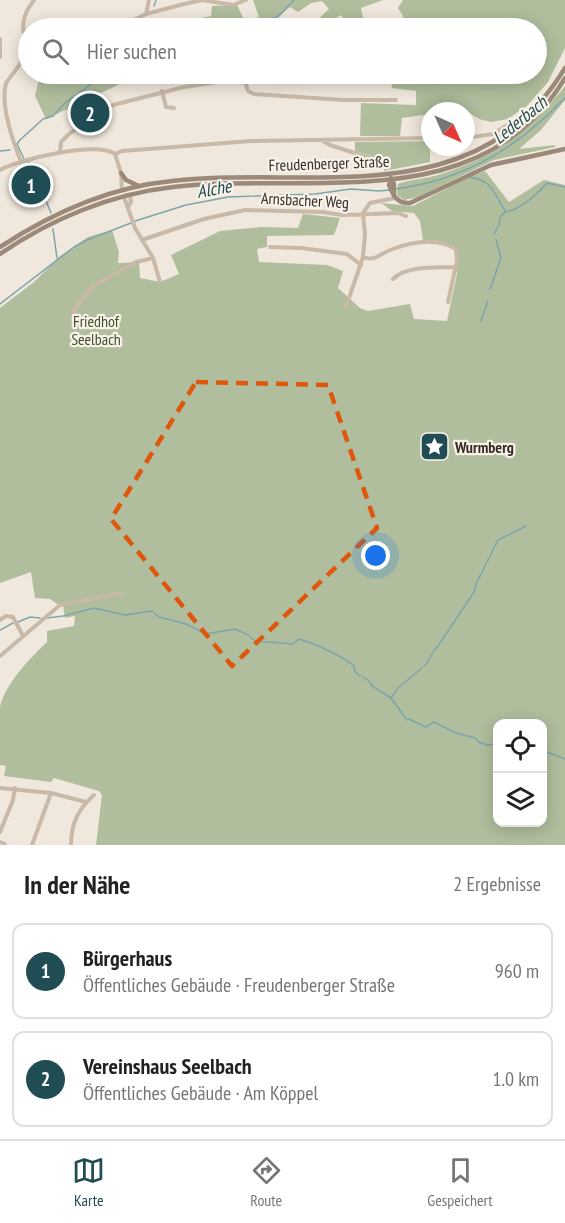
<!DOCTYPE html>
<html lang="de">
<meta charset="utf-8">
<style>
:root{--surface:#fff;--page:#f2f2f2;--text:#222;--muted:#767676;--line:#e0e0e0;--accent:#204c54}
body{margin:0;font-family:"PT Sans Narrow",sans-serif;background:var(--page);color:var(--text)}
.controls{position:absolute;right:18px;bottom:18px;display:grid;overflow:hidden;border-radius:12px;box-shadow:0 3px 15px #0003}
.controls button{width:54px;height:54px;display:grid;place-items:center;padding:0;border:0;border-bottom:2px solid var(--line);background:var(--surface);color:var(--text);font:30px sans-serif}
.compass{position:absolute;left:421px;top:102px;width:54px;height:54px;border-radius:50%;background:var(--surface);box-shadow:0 3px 15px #0003;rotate:135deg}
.you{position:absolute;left:376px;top:556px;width:21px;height:21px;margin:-15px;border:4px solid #fff;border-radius:50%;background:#1a73e8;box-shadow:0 0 0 9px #1a73e833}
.badge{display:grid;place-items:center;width:39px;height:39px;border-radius:50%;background:var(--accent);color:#fff;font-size:20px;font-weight:700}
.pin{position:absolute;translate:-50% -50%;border:3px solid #fff;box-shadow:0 2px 6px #0006}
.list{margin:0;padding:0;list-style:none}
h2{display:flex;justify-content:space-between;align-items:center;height:78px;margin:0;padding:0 24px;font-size:26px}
h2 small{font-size:20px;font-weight:400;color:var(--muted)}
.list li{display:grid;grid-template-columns:39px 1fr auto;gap:18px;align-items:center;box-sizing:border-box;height:96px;margin:0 12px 12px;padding:0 12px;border:2px solid var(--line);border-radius:12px}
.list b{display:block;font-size:22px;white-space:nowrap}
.list p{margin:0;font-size:20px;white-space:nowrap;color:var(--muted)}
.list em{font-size:20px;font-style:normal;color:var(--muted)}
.icon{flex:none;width:33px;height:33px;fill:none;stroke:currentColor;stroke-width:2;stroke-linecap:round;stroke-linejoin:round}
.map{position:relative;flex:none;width:565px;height:845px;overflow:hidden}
.search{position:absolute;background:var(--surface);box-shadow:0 3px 15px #0003;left:18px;right:18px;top:18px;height:66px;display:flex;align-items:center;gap:15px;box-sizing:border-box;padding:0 21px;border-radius:33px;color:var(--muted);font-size:22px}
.sheet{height:294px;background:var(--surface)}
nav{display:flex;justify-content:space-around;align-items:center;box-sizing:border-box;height:84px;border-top:2px solid var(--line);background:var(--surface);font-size:16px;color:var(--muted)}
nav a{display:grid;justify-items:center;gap:3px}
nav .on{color:var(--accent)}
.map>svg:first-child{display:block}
</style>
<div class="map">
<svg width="565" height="845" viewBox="0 0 565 845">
<rect width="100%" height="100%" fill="#f0e8dc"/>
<!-- green -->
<path fill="#b0be9d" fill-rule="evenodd" d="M253 0H383L361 8 364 22 349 26 341 15 321 28H309L329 9 322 1 311 3 298 12 290 7 274 20 262 22 267 28H155L211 16 212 6 237 5 245 22 259 17Z
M403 0H565V48L548 82 528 105 508 119 491 122 479 119 465 110 430 111V114L402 118 400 136H360L361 103 416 105V91L392 88 391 74H536V28H394L403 21V16L398 8Z
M40 74H141L46 119 35 96Z
M565 86V100L541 130 519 149 555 145V147L494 160 418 197 404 200 397 195 398 184C411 179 425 179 438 175 496 157 528 132 565 86Z
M430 141V162L384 171V163L381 159 355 151V142Z
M485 171 509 202 544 180 565 185V845H96L102 795 99 791 54 778 51 782 4 776 6 766 0 765C0 747 0 726 0 708 3 686 32 656 47 642V631L74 626 75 616 65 618 63 605 57 604 50 599 35 598 31 572 0 583V308L34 282 59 257 88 237 112 230 119 252 118 263 139 262 140 278 160 282 179 274 171 255 220 231 261 227 298 228 303 214 340 218 334 235 267 236V247L257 249 259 262 327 265 343 271 338 288 360 308 368 311 410 304 414 319 447 321 457 274V249L442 241H423L420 221 414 213 392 211 381 203 413 206 467 178ZM498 724H542V822H498Z"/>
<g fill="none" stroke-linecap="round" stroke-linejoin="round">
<!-- stream -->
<path stroke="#7da5ac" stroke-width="1.5" d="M154 6 156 0
M155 28 156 21
M255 28 261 23 279 16 294 0
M0 151 10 150
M24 159 17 144 20 140 43 119 53 116 65 103 105 74
M28 162 35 174 51 213
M469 177C495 181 493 194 506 212 521 209 537 194 547 183L565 187
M395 189C465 180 517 148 565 98
M135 221 186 205 228 197 315 194 351 189 379 191 390 190
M53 229 57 258
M494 234 499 225 500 217 505 212
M490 289 501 258 496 239
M0 304 74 247 87 240 131 223
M481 321 488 301
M478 580 498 540 526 526
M47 618 63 616 94 608 125 615 152 611 159 617 186 624 206 634 235 629 248 635 255 641 293 644 299 639C314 643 342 656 354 666L355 672 360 676
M18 622 30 617 40 618
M0 630 13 623
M424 666C431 660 431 652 438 646L474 592 477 581
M363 677 369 681 372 686 391 698 407 720 409 719 426 727 434 722 456 733 475 738 481 744 482 742 486 745 495 744 494 742H498
M391 698 398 688 422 668
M542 750 565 759"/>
<!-- street -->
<path stroke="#c8b9a8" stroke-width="4" d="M146 14 149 0
M118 28 146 14 184 4 202 0 233 5 246 0
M306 28 312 23
M348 28 361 24H397
M0 39V57
M273 75C289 83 340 80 358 75
M244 78 248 91 254 94 343 100H396
M162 91 166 107 174 108
M466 138 493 134 511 123
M323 141 330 145 382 162
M60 152 61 142 68 135 95 115 113 105 184 87 244 78 256 75 275 74
M115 154 121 173 122 190
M21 162C13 141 0 106 6 83 15 70 23 64 26 47 27 42 25 39 24 34 21 20 26 11 34 0
M0 170C20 159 96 141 115 154L122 151 251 141 430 138
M124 197 135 228 153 258 160 282
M128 207 131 202 130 195
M142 240 204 219 245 210 322 212 342 215 398 213 406 216
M270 247 301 248 347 254 361 265
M363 257C374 262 380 254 390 250 411 242 436 237 456 249L457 261 448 302
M393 279C407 265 436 268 456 267
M346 307 363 257 365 235 363 213 370 203 395 198
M82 317H76L73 311 93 286 136 262 153 258
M0 620 6 616 13 617 23 636
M0 656 60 605 122 593
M0 788 51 793 86 802
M0 832 13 800 15 788
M0 842 5 844
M32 845 51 793
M71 845C71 824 78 809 94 795"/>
<!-- secondary -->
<path stroke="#9b897a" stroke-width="4.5" d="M121 173 126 180 139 186
M391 178 394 184V196
M392 179 389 185C393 195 397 204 410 203L491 165 565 149
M0 247C52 213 109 187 172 181 314 165 475 216 565 68
M0 254C51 219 111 194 173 187 308 171 480 220 565 78"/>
</g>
<!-- marked area -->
<path fill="none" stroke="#df570d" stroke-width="4.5" stroke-dasharray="12 8" stroke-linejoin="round" d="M196 382 328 385 377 528 232 666 111 519Z"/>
<!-- icons -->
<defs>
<symbol id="sight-square" viewBox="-11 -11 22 22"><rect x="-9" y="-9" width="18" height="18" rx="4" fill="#204c54" stroke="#f8f2e8"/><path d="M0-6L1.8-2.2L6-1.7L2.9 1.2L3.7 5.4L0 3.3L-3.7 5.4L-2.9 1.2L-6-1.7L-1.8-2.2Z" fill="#fff"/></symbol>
</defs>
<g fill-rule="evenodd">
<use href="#sight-square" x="418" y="430" width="33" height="33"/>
</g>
<g text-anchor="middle" stroke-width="4.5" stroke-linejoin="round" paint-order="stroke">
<!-- street labels -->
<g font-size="16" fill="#352d28" stroke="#f8f2e8">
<text transform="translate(329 163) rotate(-2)" y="6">Freudenberger Straße</text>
<text transform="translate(305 200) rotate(3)" y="6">Arnsbacher Weg</text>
</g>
<!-- park labels -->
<g font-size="16" fill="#41522d" stroke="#f8f2e8">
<text x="96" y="327">Friedhof<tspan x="96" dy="18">Seelbach</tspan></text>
</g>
<!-- poi labels -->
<g font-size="16" font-weight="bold" fill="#352d28" stroke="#f8f2e8" text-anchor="start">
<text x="455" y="453">Wurmberg</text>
</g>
<!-- water labels -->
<g font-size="18" font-style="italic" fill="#204c54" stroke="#f8f2e8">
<text transform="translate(520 120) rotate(-39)" y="6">Lederbach</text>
<text transform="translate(214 189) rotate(-10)" y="6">Alche</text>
</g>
</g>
</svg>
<div class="controls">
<button><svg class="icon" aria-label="locate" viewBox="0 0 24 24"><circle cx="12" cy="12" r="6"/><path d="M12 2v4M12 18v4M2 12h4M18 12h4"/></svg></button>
<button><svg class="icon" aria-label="layers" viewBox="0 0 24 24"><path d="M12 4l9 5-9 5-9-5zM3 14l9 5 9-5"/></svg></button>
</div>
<svg class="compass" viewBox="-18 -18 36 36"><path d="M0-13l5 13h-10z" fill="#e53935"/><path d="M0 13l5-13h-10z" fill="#767676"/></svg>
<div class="you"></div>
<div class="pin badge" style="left:31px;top:185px">1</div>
<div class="pin badge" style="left:90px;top:113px">2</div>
<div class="search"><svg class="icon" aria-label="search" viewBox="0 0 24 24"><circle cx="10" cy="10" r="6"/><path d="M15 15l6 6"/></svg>Hier suchen</div>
</div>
<section class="sheet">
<h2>In der Nähe<small>2 Ergebnisse</small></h2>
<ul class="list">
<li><span class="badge">1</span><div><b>Bürgerhaus</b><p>Öffentliches Gebäude · Freudenberger Straße</p></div><em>960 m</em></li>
<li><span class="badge">2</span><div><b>Vereinshaus Seelbach</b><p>Öffentliches Gebäude · Am Köppel</p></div><em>1.0 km</em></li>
</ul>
</section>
<nav>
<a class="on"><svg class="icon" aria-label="map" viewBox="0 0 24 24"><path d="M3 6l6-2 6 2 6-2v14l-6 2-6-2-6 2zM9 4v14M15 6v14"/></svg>Karte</a>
<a><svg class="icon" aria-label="directions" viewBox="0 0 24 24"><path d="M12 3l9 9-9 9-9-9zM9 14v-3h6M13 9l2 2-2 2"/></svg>Route</a>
<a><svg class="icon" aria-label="saved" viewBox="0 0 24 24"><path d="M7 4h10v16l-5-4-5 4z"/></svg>Gespeichert</a>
</nav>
